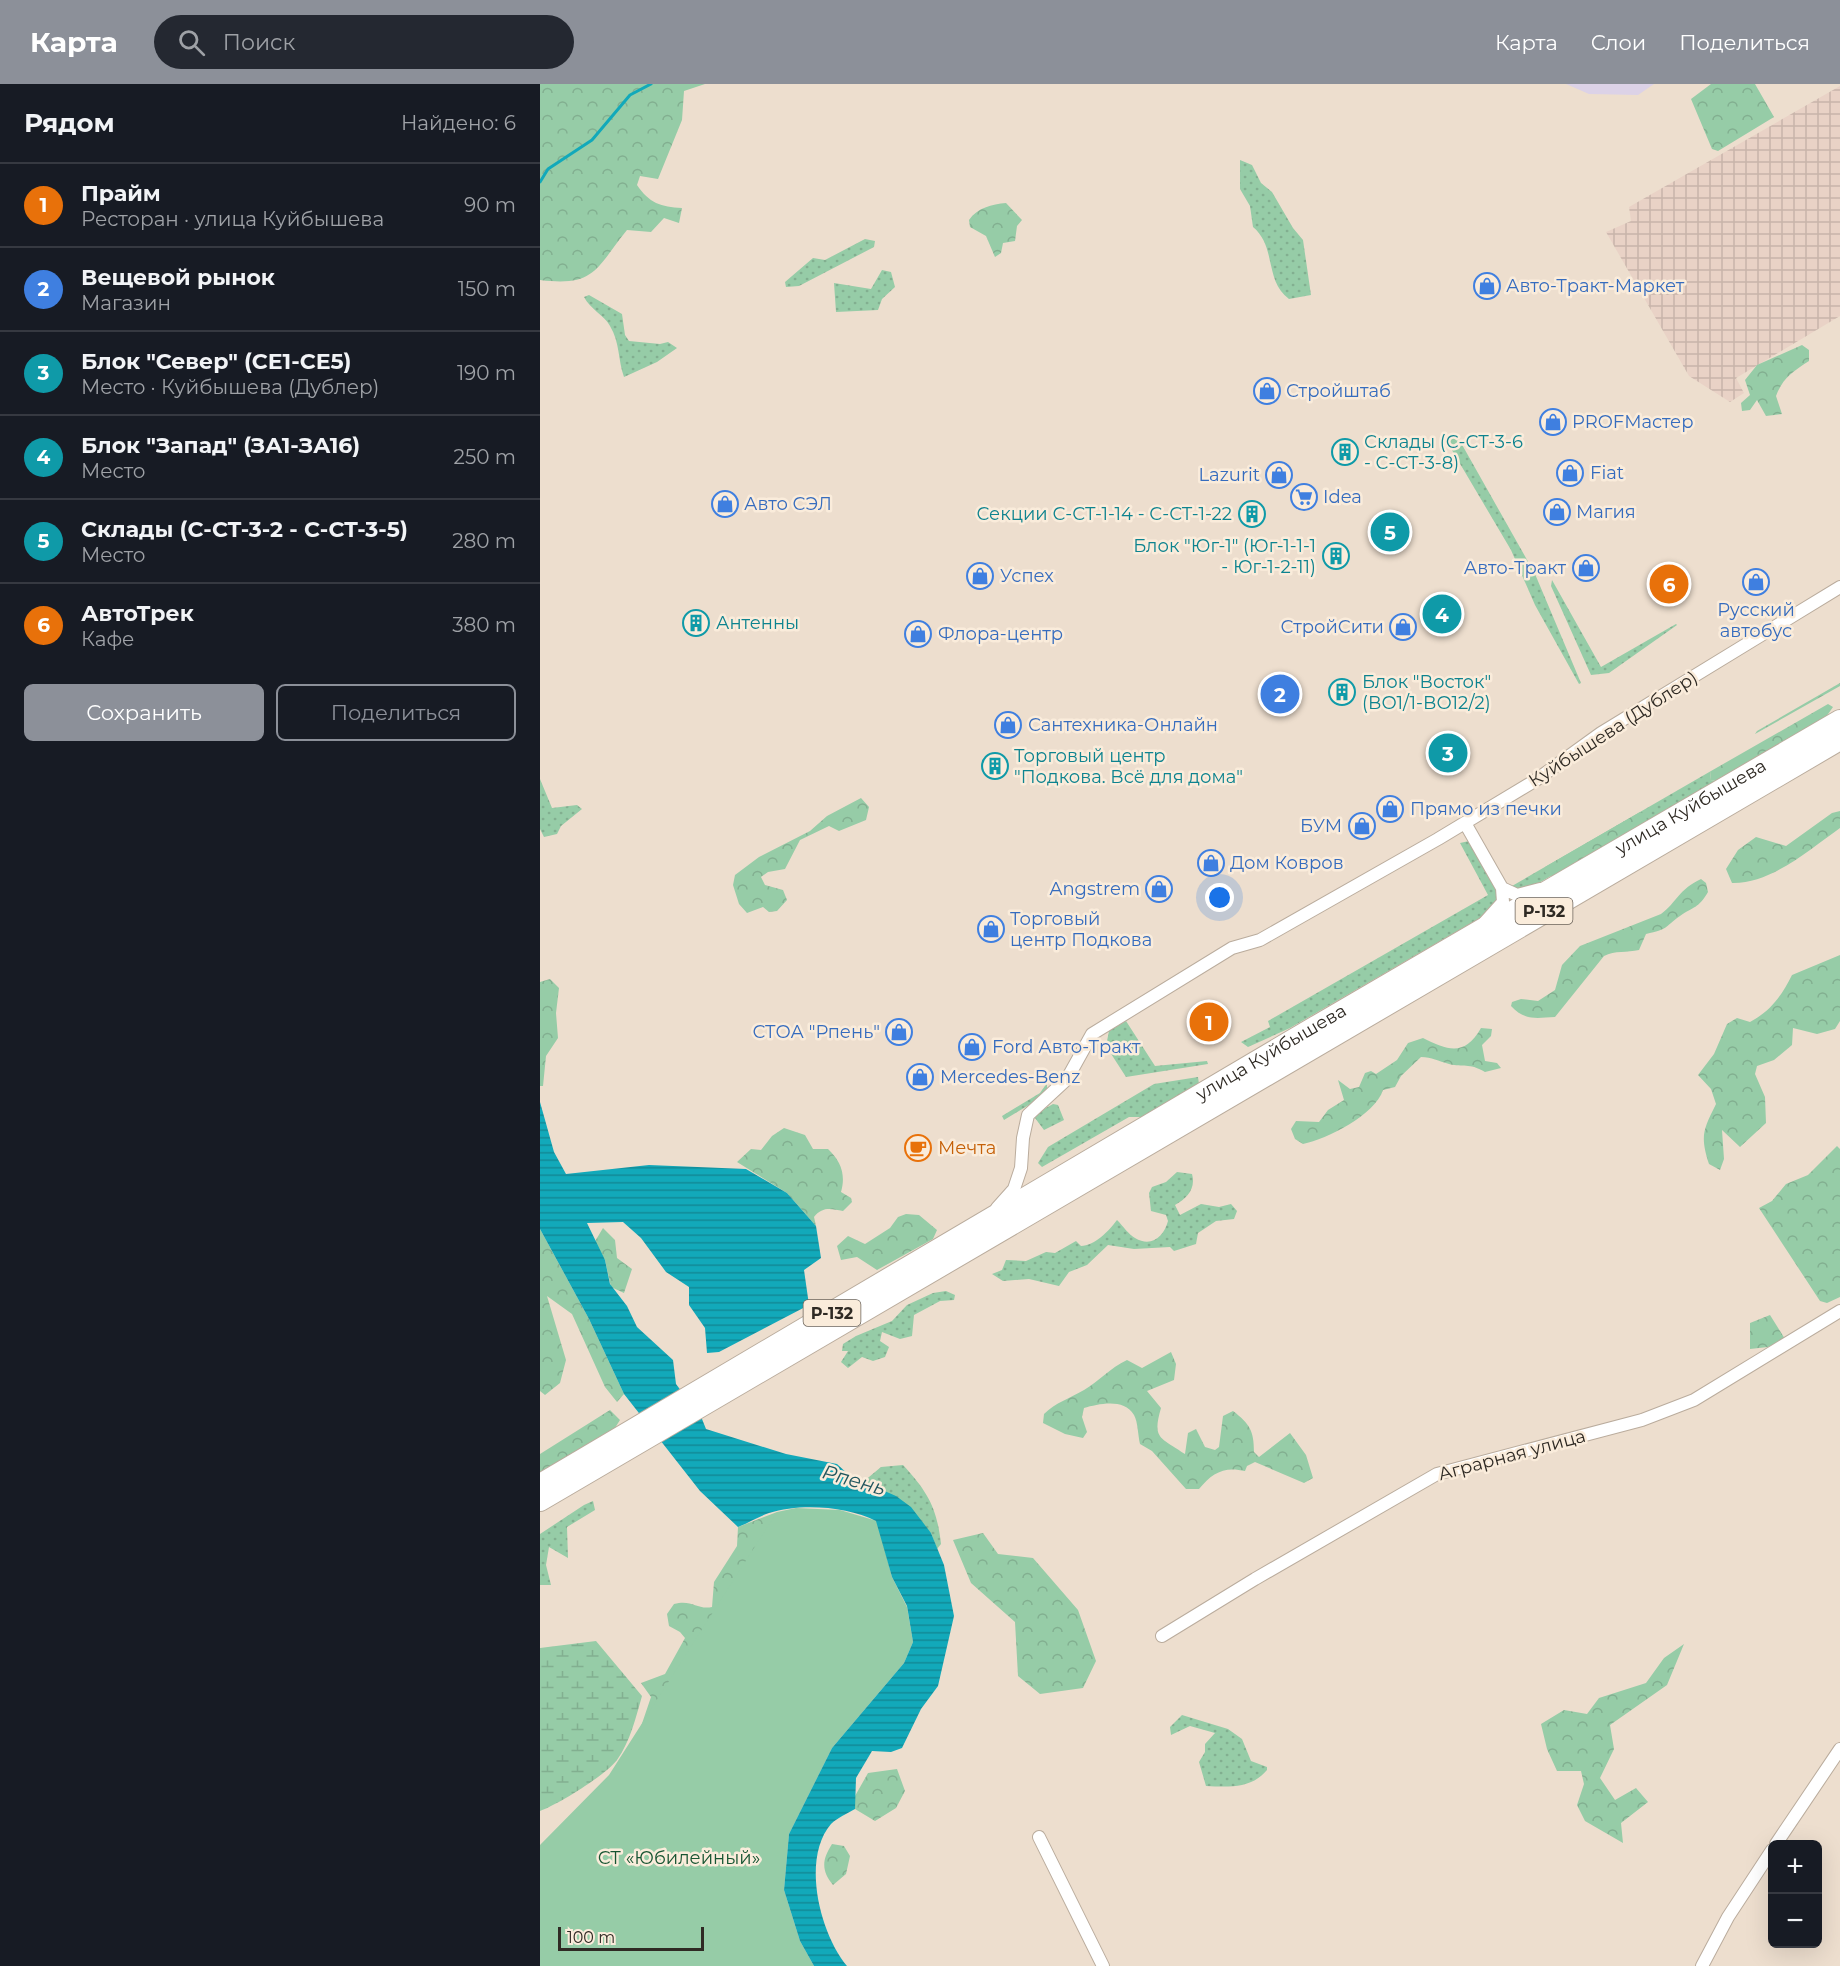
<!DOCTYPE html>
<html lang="ru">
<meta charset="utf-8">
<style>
:root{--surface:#171b24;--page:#242831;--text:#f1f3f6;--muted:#9ea1a6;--line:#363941;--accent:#8c9099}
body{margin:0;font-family:Montserrat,sans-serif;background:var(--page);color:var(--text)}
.controls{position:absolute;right:18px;bottom:18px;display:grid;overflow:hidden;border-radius:9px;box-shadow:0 6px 24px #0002}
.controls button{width:54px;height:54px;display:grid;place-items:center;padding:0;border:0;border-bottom:2px solid var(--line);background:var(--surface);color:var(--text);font:30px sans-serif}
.scale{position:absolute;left:18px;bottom:15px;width:146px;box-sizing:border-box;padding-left:6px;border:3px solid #2f2a24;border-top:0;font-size:16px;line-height:21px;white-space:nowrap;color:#2f2a24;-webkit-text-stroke:4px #faecdb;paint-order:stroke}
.you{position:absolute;left:680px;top:814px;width:21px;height:21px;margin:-15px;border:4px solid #fff;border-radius:50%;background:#1a73e8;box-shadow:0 0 0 9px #1a73e833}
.badge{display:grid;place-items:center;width:39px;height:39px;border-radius:50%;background:var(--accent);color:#fff;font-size:20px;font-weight:700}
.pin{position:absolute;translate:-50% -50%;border:3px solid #fff;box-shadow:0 2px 6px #0006}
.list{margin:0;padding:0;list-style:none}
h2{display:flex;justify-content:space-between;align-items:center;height:78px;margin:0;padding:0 24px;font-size:26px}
h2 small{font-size:20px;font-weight:400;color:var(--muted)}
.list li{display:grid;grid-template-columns:39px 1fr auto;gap:18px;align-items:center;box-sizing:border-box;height:84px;padding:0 24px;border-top:2px solid var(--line)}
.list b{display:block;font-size:22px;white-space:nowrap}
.list p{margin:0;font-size:20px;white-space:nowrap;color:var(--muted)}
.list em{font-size:20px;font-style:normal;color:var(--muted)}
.actions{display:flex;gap:12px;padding:18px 24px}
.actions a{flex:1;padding:14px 0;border:2px solid var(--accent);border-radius:9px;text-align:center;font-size:21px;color:var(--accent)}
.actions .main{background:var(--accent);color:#fff}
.icon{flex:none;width:33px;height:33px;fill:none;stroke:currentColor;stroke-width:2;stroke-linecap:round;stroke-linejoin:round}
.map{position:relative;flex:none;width:1300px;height:1882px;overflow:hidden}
header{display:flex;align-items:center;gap:36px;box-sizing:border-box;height:84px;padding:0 30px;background:var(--accent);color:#fff}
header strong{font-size:28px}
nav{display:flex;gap:33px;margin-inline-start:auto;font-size:21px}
.search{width:420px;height:54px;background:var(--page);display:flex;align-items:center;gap:15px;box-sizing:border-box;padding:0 21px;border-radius:33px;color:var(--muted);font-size:22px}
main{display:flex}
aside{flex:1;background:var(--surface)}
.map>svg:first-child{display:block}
</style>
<header>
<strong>Карта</strong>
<div class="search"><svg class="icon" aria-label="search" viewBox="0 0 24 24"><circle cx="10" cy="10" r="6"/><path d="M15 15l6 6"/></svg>Поиск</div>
<nav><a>Карта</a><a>Слои</a><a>Поделиться</a></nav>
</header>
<main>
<aside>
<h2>Рядом<small>Найдено: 6</small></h2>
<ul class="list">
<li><span class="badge" style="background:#e8710a">1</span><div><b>Прайм</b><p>Ресторан · улица Куйбышева</p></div><em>90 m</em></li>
<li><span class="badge" style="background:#3f7fe0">2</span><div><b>Вещевой рынок</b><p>Магазин</p></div><em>150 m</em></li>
<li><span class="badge" style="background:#0f9aa8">3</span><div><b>Блок &quot;Север&quot; (СЕ1-СЕ5)</b><p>Место · Куйбышева (Дублер)</p></div><em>190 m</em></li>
<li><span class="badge" style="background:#0f9aa8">4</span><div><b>Блок &quot;Запад&quot; (ЗА1-ЗА16)</b><p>Место</p></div><em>250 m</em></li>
<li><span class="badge" style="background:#0f9aa8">5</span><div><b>Склады (С-СТ-3-2 - С-СТ-3-5)</b><p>Место</p></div><em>280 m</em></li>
<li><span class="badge" style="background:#e8710a">6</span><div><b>АвтоТрек</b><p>Кафе</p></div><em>380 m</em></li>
</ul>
<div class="actions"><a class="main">Сохранить</a><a>Поделиться</a></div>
</aside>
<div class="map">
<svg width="1300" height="1882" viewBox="0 0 1300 1882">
<defs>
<pattern id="industrial-grid" width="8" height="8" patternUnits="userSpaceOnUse" patternTransform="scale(1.5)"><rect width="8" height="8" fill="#e9d2c6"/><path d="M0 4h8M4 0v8" fill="none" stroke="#c8b4aa"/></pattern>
<pattern id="grass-dots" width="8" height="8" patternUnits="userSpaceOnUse" patternTransform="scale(1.5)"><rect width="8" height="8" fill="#96cca7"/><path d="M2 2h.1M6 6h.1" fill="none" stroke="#82af90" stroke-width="1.8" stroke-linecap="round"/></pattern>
<pattern id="forest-crowns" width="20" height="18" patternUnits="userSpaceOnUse" patternTransform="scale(1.5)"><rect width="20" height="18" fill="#96cca7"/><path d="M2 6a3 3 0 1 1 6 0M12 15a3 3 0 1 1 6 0" fill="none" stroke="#82af90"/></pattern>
<pattern id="wetland-marsh" width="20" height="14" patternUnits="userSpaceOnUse" patternTransform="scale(1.5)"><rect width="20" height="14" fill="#96cca7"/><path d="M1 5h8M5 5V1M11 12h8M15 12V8" fill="none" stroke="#82af90"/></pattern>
<pattern id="water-rules" width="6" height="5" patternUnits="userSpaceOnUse" patternTransform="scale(1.5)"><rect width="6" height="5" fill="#12a9ba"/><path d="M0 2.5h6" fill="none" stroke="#118a97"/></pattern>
</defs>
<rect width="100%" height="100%" fill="#eddece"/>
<!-- industrial -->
<path fill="url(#industrial-grid)" d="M1300 2V232L1196 294 1204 309 1190 318 1149 292 1066 148 1091 137 1089 123Z"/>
<!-- education -->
<path fill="#dcd2e7" d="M1026 0H1114L1098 11 1049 10Z"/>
<!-- grass -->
<path fill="url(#grass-dots)" d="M700 76 712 81 721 99 732 108 753 144 763 156 771 211 749 215C724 197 737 163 713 143L710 122 700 105Z
M325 155 335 157 334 163 259 202 246 203 245 198 273 174 285 176Z
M342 186 351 188 355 203 342 215 338 226 296 228 294 199 331 205Z
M49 211 82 230 85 251 89 257 120 260 128 258 137 264 117 278 84 293C78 277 80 258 70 242 64 231 50 225 44 213Z
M916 350 995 490 1041 599 1039 600 995 521 971 466 906 356Z
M1012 496 1061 583 1136 540 1137 541 1069 589 1051 591 1011 502Z
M1171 687 1170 696 1176 697 990 804 977 806 972 802Z
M0 695 12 724 37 721 42 725 21 742 17 750 4 753 0 745Z
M929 757 956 804 958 813 952 827 750 944 708 963 701 958 730 943 728 937 948 811 920 759Z
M586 937 615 982 667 977 668 980 586 993 566 962 569 947Z
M658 993 659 1000 605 1033H589L502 1083 498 1079 508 1063 614 1000Z
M507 999V1010L464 1036 462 1032 500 1009Z
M513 1020 518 1021 524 1036 504 1046 495 1034 497 1029Z
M637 1088 652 1090C656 1105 647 1114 635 1121L640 1131 661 1120 679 1123 691 1120 697 1127 694 1135 676 1137 658 1149 656 1160 634 1167 630 1163 594 1165 568 1161 547 1181 529 1188 519 1202 489 1195 463 1197 452 1190 462 1186 466 1176 486 1177 506 1168 515 1169 536 1157 541 1162C554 1162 569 1147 577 1136 583 1142 589 1151 595 1154 612 1164 624 1152 628 1137L626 1131 611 1127 609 1109 612 1103 626 1098Z
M406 1207 415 1211 414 1216 400 1217 374 1231 372 1252 360 1255 342 1248 340 1257 349 1263 345 1273 333 1277 322 1273 308 1284 301 1278 308 1267H302L303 1260 316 1252 352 1237 367 1221 393 1209Z
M363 1381C388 1408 397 1424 401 1460L397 1465 391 1449 323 1398 341 1383Z
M53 1417 55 1426 27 1443 28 1474 9 1463 6 1481 11 1501H0V1450L44 1421Z
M642 1631 688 1645 702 1655 711 1677 727 1683V1686C711 1705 689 1703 666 1702L659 1678 665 1668V1660L675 1649 650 1642 631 1651 630 1643Z"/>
<!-- forest -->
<path fill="url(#forest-crowns)" d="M0 0H165L144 7 142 36 118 95 100 92 97 101C109 119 121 123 142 124L139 139 124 134 111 148 87 146C56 184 56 203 0 196Z
M1171 0H1215L1234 33 1178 67 1172 65 1151 15Z
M466 119 482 136 477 142 475 157 463 159 461 169 455 173 446 152 430 143 429 136C437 124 452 120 466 119Z
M1262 261 1269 266V277C1252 288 1243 294 1236 312L1242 330 1226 332 1217 316 1210 326 1202 327 1201 319 1210 311 1205 296 1217 281Z
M1300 599V602L1215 650 1217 647Z
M1288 620 1293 623 1286 633 1176 697 1170 696 1171 687Z
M321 714 329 723 326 736 299 747 289 742 260 756 245 785 228 788 221 793 225 801 243 806 247 816 237 827 229 828 223 823 207 829 199 820 193 801 195 791 219 773 270 747 287 732Z
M1300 727V744C1269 766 1231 800 1192 799L1186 785 1198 766 1216 753 1246 762 1292 729Z
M1100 728 1106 731 1107 737 1012 792 1005 789V783Z
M1161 795 1166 799 1168 808C1158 825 1154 822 1140 832 1123 844 1129 845 1106 850L1099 866C1087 869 1075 866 1064 872L1015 933C996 934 985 937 971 922L972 918 981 915 998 917 1015 906 1022 881 1040 862 1121 830C1137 818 1139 805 1161 795Z
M1300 871V937L1295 945 1277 950 1253 944 1252 961 1234 976 1217 982 1215 990 1225 1013 1226 1039 1200 1063 1182 1046 1184 1075 1180 1086 1169 1080C1160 1052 1163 1046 1176 1020L1171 1005 1158 991 1174 970 1187 940 1197 934 1210 938C1231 927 1242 911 1252 891Z
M10 895 19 904 16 929 18 954 6 972 3 1002H0V898Z
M941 944 952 945 951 952 942 961 945 977 957 979 961 984 945 988C928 978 924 984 909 980 898 977 892 973 881 973L861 992 855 1003 843 1006C835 1031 787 1055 763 1060L755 1055 751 1045 756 1037 779 1038 788 1026 804 1016 798 996 810 1005 819 1003 825 989 831 987 836 990 857 976 868 959 883 954C909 967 925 972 941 944Z
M244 1044 265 1051 273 1065H288C301 1077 306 1091 301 1108L311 1114 312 1118 303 1127C291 1125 283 1122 274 1133L276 1142 247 1109 197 1078 211 1065 221 1066 232 1052Z
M1297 1062 1300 1065V1213L1287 1219 1280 1217 1219 1124 1232 1117 1246 1100 1268 1091Z
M366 1130 379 1131 397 1146 393 1155 337 1186 317 1173 301 1176 297 1162 308 1152 325 1160 350 1144 358 1133Z
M63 1144 75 1156 77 1174 92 1185 84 1209 71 1203 65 1176 54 1159Z
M0 1145 49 1235 84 1310 77 1318 65 1303 32 1230 7 1212 26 1276 20 1299 5 1311 0 1307Z
M1230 1231 1245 1255 1228 1263 1210 1265V1239Z
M631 1268 636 1280 634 1296 607 1307 621 1324C612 1355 620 1353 645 1370L648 1349 656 1345 665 1363 675 1366 679 1363 683 1332 693 1327C710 1340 714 1347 714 1368L719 1373 750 1349 766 1371 773 1394 764 1399 715 1378 707 1382 705 1387C684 1382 672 1389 659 1405H646L612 1367 600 1360C598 1352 598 1338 594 1331 584 1314 559 1320 544 1324L542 1333 547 1348 543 1354 525 1350 503 1339 504 1330C516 1318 529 1315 544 1306 559 1297 570 1284 587 1276L602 1284Z
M70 1326 80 1336 73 1347 0 1388V1370Z
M237 1428 244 1441 94 1663 111 1613 101 1599 125 1590 145 1554 140 1548 129 1542 127 1530 134 1520C152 1515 157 1526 172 1523L174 1498 197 1462 198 1443Z
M443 1449 458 1470 493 1474 538 1526 556 1577 543 1604 500 1610 478 1592 475 1538 431 1499 413 1456Z
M1144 1560 1127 1601 1070 1641 1074 1665 1060 1694 1075 1716 1096 1704 1108 1718 1081 1739 1083 1759 1045 1737 1037 1721 1044 1700 1041 1687H1017L1007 1665 1001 1640 1024 1626 1047 1630 1059 1614 1106 1599 1124 1574Z
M357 1685 365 1707 356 1724 335 1737 315 1725V1712L328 1689Z
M292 1760 304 1762 310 1772 306 1790 293 1801C281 1786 282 1776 292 1760Z"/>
<!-- wetland -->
<path fill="url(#wetland-marsh)" d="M56 1557 102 1612C96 1633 90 1658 77 1676 66 1691 17 1721 0 1727V1564Z"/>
<!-- garden -->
<path fill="#96cca7" d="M256 1424 300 1426 337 1437 352 1493 367 1523 373 1558 364 1579 292 1664 249 1750 244 1806 260 1857 274 1882H0V1761L69 1691 237 1428Z"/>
<!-- water -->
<path fill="url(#water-rules)" d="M0 1018 14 1068 26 1090 109 1081 206 1085 247 1109 276 1142 281 1174 264 1186 269 1221 179 1268 167 1269 165 1244 149 1221V1203L126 1188 101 1154 83 1138 47 1139 65 1176 70 1200 87 1222 97 1243 133 1276 136 1300 162 1335 166 1345 246 1370 297 1380 310 1392 356 1412 371 1423 391 1449 404 1481 414 1532 398 1602 381 1625 362 1664 351 1668 332 1667 316 1694 315 1725C308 1729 297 1734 291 1740 261 1775 280 1850 307 1882H274L260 1857 244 1806 249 1750 292 1664 364 1579 373 1558 367 1522 352 1493 336 1437C307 1422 260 1419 229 1429 218 1433 208 1439 198 1443L160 1407 84 1310 49 1235 0 1145Z"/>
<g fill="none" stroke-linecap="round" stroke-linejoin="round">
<!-- stream -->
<path stroke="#12a9ba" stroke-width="3" d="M0 98 8 85 52 56 90 11 111 0"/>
<defs>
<path id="minor" d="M925 739 962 804 963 818 945 838
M962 804 977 811 1000 805
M457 1124 474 1105 481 1084 483 1054 488 1031 527 995 552 950 692 864 720 856 898 755 996 696 1061 649 1300 503
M622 1552 715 1495 897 1390 1102 1336 1154 1316 1300 1227
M499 1753 563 1882
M1236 1760 1300 1665
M1162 1882 1188 1833 1232 1766"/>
<g id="trunk">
<path id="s1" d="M0 1400 779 940 1300 636"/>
<path d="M0 1417 1300 656"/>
</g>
</defs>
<!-- minor casing -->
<use href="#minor" stroke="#baac9d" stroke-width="14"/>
<!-- trunk casing -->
<use href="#trunk" stroke="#baac9d" stroke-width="22"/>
<!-- minor -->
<use href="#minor" stroke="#fff" stroke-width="12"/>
<!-- trunk -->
<use href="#trunk" stroke="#fff" stroke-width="20"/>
</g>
<!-- icons -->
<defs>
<symbol id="shop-ring" viewBox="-11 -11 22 22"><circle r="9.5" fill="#faecdb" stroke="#3f7fe0" stroke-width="1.5"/><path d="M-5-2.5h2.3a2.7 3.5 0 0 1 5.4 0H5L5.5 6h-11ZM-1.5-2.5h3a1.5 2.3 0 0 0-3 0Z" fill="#3f7fe0"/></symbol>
<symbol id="building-ring" viewBox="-11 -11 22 22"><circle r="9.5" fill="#faecdb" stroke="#0f9aa8" stroke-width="1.5"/><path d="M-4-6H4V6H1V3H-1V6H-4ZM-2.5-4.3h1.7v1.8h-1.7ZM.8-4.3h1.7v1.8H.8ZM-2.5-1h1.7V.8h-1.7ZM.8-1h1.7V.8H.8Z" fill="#0f9aa8"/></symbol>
<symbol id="supermarket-ring" viewBox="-11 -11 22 22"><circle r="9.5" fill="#faecdb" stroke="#3f7fe0" stroke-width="1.5"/><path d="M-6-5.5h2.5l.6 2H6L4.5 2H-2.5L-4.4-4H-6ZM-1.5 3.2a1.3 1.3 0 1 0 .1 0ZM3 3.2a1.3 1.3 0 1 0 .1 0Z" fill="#3f7fe0"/></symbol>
<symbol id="cafe-ring" viewBox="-11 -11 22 22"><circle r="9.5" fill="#faecdb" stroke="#e8710a" stroke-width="1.5"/><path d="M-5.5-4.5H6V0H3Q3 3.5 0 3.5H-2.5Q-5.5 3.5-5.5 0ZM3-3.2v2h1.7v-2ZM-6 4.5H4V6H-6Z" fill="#e8710a"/></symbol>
</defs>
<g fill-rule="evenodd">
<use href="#shop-ring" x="932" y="187" width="30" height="30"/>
<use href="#shop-ring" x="712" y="292" width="30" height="30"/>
<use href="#shop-ring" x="998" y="323" width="30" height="30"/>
<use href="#building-ring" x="790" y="353" width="30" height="30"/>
<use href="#shop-ring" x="1015" y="374" width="30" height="30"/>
<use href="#shop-ring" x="724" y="376" width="30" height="30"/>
<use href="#supermarket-ring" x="749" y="398" width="30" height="30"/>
<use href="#shop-ring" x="170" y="405" width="30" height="30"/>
<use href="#shop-ring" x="1002" y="413" width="30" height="30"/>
<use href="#building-ring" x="697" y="415" width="30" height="30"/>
<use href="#building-ring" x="781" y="457" width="30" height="30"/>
<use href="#shop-ring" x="1031" y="469" width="30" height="30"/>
<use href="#shop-ring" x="425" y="477" width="30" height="30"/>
<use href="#shop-ring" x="1201" y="483" width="30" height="30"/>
<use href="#building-ring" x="141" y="524" width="30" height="30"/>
<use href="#shop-ring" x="848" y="528" width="30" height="30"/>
<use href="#shop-ring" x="363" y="535" width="30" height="30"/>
<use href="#building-ring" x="787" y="593" width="30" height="30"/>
<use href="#shop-ring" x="453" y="626" width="30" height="30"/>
<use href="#building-ring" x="440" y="667" width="30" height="30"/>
<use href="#shop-ring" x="835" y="710" width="30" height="30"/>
<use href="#shop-ring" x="807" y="727" width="30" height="30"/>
<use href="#shop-ring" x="656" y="764" width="30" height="30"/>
<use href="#shop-ring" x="604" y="790" width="30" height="30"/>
<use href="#shop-ring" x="436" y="830" width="30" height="30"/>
<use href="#shop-ring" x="344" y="933" width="30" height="30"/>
<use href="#shop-ring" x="417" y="948" width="30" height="30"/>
<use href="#shop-ring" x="365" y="978" width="30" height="30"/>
<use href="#cafe-ring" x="363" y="1049" width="30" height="30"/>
</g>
<g text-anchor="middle" stroke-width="5" stroke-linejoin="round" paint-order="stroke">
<!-- shield labels -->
<g fill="#faecdb" stroke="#6c645b" stroke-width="1.5">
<rect x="975.5" y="814" width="57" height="26" rx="4.5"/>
<rect x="263.5" y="1216" width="57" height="26" rx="4.5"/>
</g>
<g font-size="16" font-weight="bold" fill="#2f2a24">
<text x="1004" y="833">Р-132</text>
<text x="292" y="1235">Р-132</text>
</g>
<!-- shop labels -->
<g font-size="18" fill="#366cbe" stroke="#faecdb" text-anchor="start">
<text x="966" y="208">Авто-Тракт-Маркет</text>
<text x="746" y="313">Стройштаб</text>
<text x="1032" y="344">PROFМастер</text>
<text x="1050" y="395">Fiat</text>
<text x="720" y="397" text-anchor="end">Lazurit</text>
<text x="783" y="419">Idea</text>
<text x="204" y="426">Авто СЭЛ</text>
<text x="1036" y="434">Магия</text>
<text x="1026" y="490" text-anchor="end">Авто-Тракт</text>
<text x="460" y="498">Успех</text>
<text x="1216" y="532" text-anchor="middle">Русский<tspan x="1216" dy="21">автобус</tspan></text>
<text x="844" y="549" text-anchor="end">СтройСити</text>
<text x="398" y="556">Флора-центр</text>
<text x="488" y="647">Сантехника-Онлайн</text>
<text x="870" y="731">Прямо из печки</text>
<text x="802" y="748" text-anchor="end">БУМ</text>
<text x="690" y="785">Дом Ковров</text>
<text x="600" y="811" text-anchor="end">Angstrem</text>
<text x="470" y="841">Торговый<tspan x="470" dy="21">центр Подкова</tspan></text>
<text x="340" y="954" text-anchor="end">СТОА "Рпень"</text>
<text x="452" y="969">Ford Авто-Тракт</text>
<text x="400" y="999">Mercedes-Benz</text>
</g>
<!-- culture labels -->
<g font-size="18" fill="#0d838f" stroke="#faecdb" text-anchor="start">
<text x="824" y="364">Склады (С-СТ-3-6<tspan x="824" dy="21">- С-СТ-3-8)</tspan></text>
<text x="692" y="436" text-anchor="end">Секции С-СТ-1-14 - С-СТ-1-22</text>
<text x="776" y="468" text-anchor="end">Блок "Юг-1" (Юг-1-1-1<tspan x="776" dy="21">- Юг-1-2-11)</tspan></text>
<text x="176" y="545">Антенны</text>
<text x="822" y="604">Блок "Восток"<tspan x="822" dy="21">(ВО1/1-ВО12/2)</tspan></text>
<text x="474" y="678">Торговый центр<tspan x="474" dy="21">"Подкова. Всё для дома"</tspan></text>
</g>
<!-- street labels -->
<g font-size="18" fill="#2f2a24" stroke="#faecdb">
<text transform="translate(1073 645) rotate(-33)" y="6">Куйбышева (Дублер)</text>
<text dy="6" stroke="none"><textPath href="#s1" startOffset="1335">улица Куйбышева</textPath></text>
<text dy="6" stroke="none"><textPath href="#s1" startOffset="849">улица Куйбышева</textPath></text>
<text transform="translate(972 1371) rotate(-15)" y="6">Аграрная улица</text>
</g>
<!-- food labels -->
<g font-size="18" fill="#c56008" stroke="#faecdb" text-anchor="start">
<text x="398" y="1070">Мечта</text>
</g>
<!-- park labels -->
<g font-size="18" fill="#175532" stroke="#faecdb">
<text x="139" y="1780">СТ «Юбилейный»</text>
</g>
<!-- water labels -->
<g font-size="20" font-style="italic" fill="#21565e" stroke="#faecdb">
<text transform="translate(314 1396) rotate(16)" y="7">Рпень</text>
</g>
</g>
</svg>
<div class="controls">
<button>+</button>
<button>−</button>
</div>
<div class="scale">100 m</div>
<div class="you"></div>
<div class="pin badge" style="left:669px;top:938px;background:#e8710a">1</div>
<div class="pin badge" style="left:740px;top:610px;background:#3f7fe0">2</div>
<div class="pin badge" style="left:908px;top:669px;background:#0f9aa8">3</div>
<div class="pin badge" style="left:902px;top:530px;background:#0f9aa8">4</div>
<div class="pin badge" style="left:850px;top:448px;background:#0f9aa8">5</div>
<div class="pin badge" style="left:1129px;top:500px;background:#e8710a">6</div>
</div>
</main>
